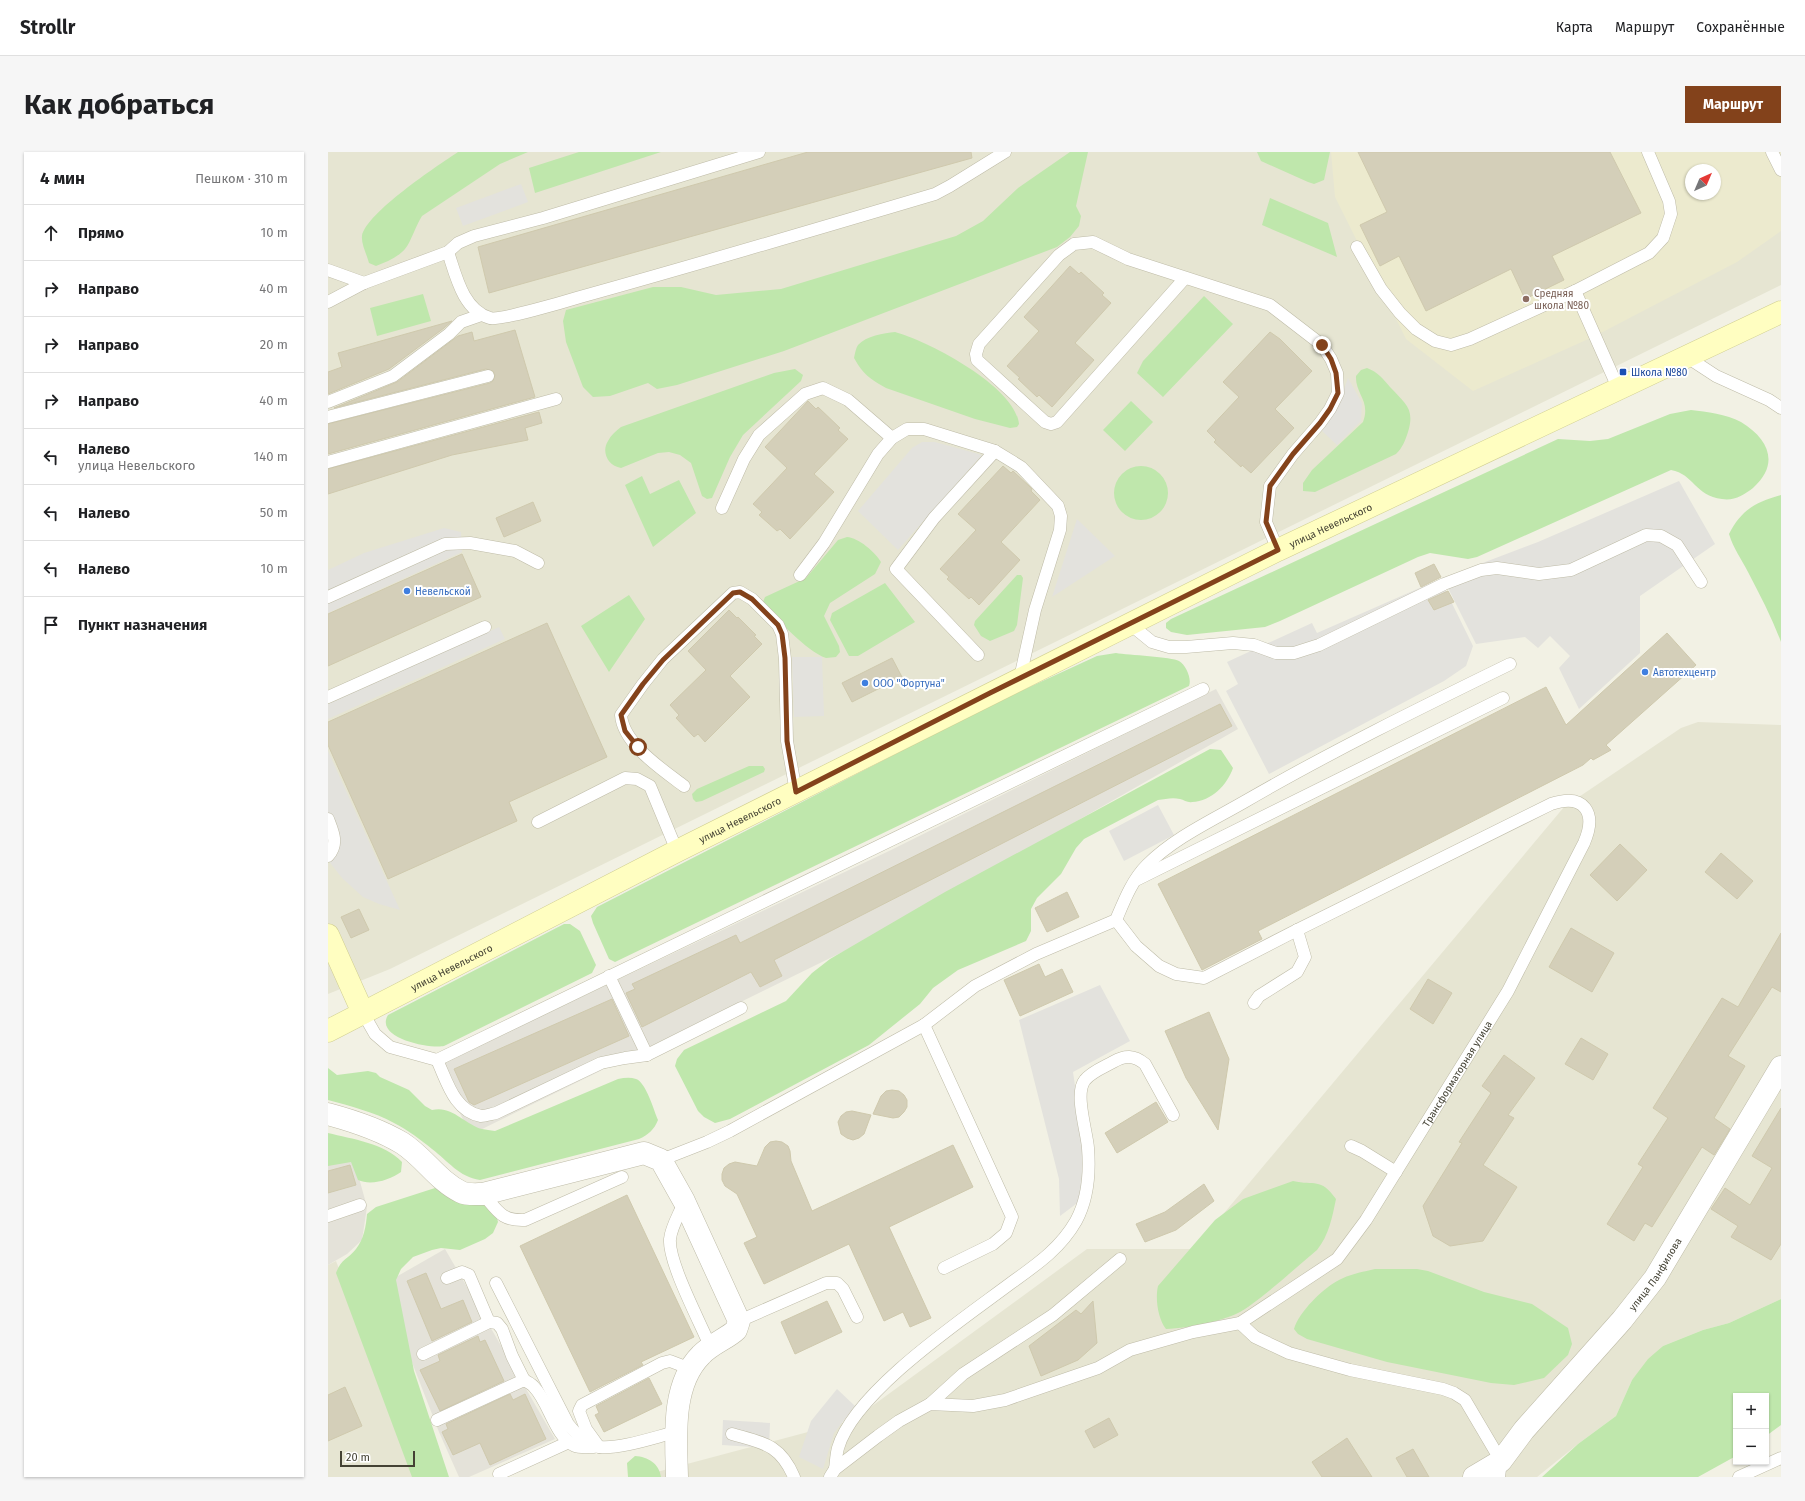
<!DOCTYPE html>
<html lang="ru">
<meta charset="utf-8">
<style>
:root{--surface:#fff;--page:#f6f6f6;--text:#202124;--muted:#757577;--line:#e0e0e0;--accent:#83421b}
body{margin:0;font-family:"Fira Sans",sans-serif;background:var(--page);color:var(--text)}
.controls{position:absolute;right:12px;bottom:12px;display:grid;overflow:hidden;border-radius:0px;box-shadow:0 1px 3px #0004}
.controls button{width:36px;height:36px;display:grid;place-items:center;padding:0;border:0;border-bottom:1px solid var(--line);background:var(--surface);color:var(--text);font:20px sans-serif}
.compass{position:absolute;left:1357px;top:12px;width:36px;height:36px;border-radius:50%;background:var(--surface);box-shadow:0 1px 3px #0004;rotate:44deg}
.scale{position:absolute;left:12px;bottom:10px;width:75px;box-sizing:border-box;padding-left:4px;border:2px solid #444234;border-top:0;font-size:11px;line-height:14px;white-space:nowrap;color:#444234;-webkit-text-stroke:3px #fff;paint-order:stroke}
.stop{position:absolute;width:12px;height:12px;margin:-9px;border:3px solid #83421b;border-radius:50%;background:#fff}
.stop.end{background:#83421b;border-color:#fff;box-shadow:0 1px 4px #0008}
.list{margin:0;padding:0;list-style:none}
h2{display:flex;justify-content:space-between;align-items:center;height:52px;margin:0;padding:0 16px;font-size:17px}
h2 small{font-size:13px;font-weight:400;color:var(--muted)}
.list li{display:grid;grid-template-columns:26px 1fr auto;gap:12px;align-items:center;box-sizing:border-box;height:56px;padding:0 16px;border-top:1px solid var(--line)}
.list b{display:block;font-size:15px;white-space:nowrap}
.list p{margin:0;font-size:13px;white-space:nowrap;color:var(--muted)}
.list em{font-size:13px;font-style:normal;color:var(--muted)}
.icon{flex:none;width:22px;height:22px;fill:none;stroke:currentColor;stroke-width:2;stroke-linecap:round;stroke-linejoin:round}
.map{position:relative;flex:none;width:1453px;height:1325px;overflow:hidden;border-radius:0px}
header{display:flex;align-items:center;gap:24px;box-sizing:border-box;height:56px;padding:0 20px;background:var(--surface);border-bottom:1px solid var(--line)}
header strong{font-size:19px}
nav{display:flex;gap:22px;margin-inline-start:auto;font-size:14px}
.intro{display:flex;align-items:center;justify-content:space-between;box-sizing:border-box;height:96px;padding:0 24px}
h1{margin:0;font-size:28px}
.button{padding:10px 18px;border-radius:0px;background:var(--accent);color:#fff;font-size:14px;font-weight:700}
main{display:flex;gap:24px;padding:0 24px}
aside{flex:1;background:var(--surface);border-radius:0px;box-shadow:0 1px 3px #0004}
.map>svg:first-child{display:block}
</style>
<header>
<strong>Strollr</strong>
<nav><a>Карта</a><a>Маршрут</a><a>Сохранённые</a></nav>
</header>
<div class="intro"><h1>Как добраться</h1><a class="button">Маршрут</a></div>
<main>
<aside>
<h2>4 мин<small>Пешком · 310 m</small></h2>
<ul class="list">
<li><svg class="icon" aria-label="ahead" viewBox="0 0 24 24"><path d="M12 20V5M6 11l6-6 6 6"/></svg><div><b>Прямо</b></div><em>10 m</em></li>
<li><svg class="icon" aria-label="right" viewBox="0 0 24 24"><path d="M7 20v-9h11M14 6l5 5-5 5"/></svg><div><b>Направо</b></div><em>40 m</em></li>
<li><svg class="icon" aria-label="right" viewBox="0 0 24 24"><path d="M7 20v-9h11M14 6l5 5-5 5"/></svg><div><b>Направо</b></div><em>20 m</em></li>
<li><svg class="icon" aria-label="right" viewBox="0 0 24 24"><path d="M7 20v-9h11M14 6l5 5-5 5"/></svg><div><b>Направо</b></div><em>40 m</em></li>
<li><svg class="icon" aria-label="left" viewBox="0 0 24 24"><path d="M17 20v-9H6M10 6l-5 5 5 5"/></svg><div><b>Налево</b><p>улица Невельского</p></div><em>140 m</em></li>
<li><svg class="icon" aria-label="left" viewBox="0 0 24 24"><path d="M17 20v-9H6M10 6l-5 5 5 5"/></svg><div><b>Налево</b></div><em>50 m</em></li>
<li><svg class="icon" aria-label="left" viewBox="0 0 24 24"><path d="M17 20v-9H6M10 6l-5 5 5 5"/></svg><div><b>Налево</b></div><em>10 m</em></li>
<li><svg class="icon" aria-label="arrive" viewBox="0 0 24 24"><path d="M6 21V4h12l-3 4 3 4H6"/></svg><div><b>Пункт назначения</b></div></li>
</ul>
</aside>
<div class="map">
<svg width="1453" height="1325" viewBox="0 0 1453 1325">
<rect width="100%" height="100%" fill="#f2f1e4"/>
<!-- residential -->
<path fill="#e6e5d2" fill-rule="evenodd" d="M0 0H1453V133L62 817 0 842ZM1363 18H1387V42H1363Z
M1370 570 1453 573V1147L1401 1171 1375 1178 1335 1194 1304 1228 1288 1264 1250 1292 1209 1325H310L525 1268 759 1097H866L1236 655 1353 576Z
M8 1109 92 1325H0V1113Z"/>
<!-- industrial -->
<path fill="#e4e2d9" d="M888 537 910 577 754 666 602 757 142 983 110 913 561 699Z
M25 1004 39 1055 34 1088 19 1102 0 1113V1008Z
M117 1097 227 1287 141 1325H131L111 1280 54 1133Z"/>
<!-- education -->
<path fill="#eceace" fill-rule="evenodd" d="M1003 0H1453V79L1409 110 1267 184 1145 239 1078 187 1007 45ZM1363 18H1387V42H1363Z"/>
<!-- green -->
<path fill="#bfe7ac" d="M130 0H200L172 12 94 64C88 73 83 90 77 97 69 106 58 110 48 114L41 111C39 103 33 92 34 84 38 61 109 14 130 0Z
M251 0H333L207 41 201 16Z
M742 0H760L748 54 753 64 751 74 742 85 729 95 456 199 349 233 329 237 320 231 282 244 265 245 255 235 238 190 235 169 238 158 325 135H353L388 143 453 137 628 84 655 69 690 36Z
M929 0H1002L996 28 986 32 980 30 933 9Z
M942 46 1000 71 1009 105 934 73Z
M95 142 103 169 49 184 42 156Z
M876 144 905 172 835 245 809 221 815 209Z
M567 180C600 189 687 234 691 272L689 275 682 276 647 267 558 236C542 227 535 222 526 206 527 201 528 196 530 193 538 184 556 181 567 180Z
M1039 216C1050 220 1055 227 1062 235 1078 252 1087 257 1080 280 1077 289 1075 295 1068 302L987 340 975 339V331L984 318 1035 270C1043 249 1027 242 1028 224L1033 218Z
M467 217 475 223 473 229 415 283 402 305 384 346 379 347 374 344 363 311 352 303 341 300 330 301 293 316C280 314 273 300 280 289 283 283 288 279 293 275L446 221Z
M803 249 825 270 797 299 775 278Z
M1363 258C1379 260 1398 262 1413 270 1441 287 1452 312 1425 336 1416 343 1406 349 1394 347 1367 344 1366 322 1343 318L1149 405 1140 407 1102 401 1090 405 952 469 937 475 859 483 843 480 838 476V471L843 467 1230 287 1262 289 1280 287 1342 262Z
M786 341a27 27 0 1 1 54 0a27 27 0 1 1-54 0Z
M314 324 322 342 351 328 368 361 325 395 297 333Z
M1453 343V490C1444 466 1432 443 1420 420 1413 406 1406 398 1401 382 1413 358 1428 350 1453 343Z
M519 385C531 386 547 400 553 410L547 422 502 451 496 464 511 494 512 500 508 505C505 505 501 506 498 506 478 499 450 467 434 452L437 445 478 426 510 388Z
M689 423H693L695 426 689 473 686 479 662 489 653 484 646 473 647 469Z
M557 431 587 470 530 504H521L502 468 504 461Z
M301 443 317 467 281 520 253 474Z
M788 501C800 503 844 505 851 509 858 513 864 527 861 534L287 810 281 807 265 771 263 764 269 755 673 548 769 504Z
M882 597 893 598 905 616C899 633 884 649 864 650 860 651 856 648 852 647 844 645 838 647 830 648L756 687 748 696 733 722 709 746 703 757V779L698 789 630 818 605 836 592 852 541 893 402 967 387 971 376 965 370 959 347 914 349 907 356 898 458 849 484 821 502 807 617 740Z
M421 614H435L437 617 436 620 374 649 368 650 365 647 364 642 369 637Z
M236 772H242L252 779 268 813 264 821 116 894C102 897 46 886 60 863Z
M0 916 9 923 40 919 48 921 52 925 81 938 97 954 104 958C124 953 136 972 154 977 158 978 162 978 167 979L290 927C296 926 302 925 308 927 318 930 326 959 330 968 326 978 320 983 311 987L152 1028C131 1025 120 1009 104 997 93 988 80 978 66 971 46 960 22 954 0 948Z
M0 981C24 987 56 991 74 1010L73 1020C62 1028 43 1034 30 1028L23 1010 0 1014Z
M965 1029C987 1034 992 1025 1008 1047 1004 1066 1001 1083 989 1098 966 1117 944 1138 920 1155 901 1169 862 1176 838 1177 830 1167 827 1147 830 1134L887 1068 915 1047Z
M107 1036 153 1048 169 1066 170 1070 165 1081 157 1087 132 1098 113 1096 104 1098 85 1105 73 1117 68 1128 86 1219 121 1325H84L8 1121C13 1107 20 1107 28 1097 36 1087 38 1074 39 1062L48 1055Z
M1047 1117H1089L1100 1119 1156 1140 1204 1152 1240 1176 1244 1192 1240 1203 1216 1226 1186 1233 1163 1231 1059 1210 979 1187 970 1182 966 1177C971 1160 995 1136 1011 1128 1022 1122 1035 1120 1047 1117Z
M1453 1147V1273L1438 1284V1244H1408V1304L1370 1325H1214L1250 1292 1288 1264 1304 1228 1320 1207 1335 1194 1375 1178 1401 1171Z
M307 1304C320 1305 331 1311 333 1325H300L299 1311Z"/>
<!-- parking -->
<path fill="#e3e2dd" d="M193 32 200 50 135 74 128 56Z
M1020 226 1034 251 1033 269 1009 293 994 279 1009 256Z
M594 290H607L654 303 570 398 530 359 584 296Z
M1351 329 1387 392 1312 444V501L1251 557 1231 516 1242 504 1222 484 1210 496 1197 485 1148 492 1115 426 1210 390Z
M749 367 787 404 724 445Z
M116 376 133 380 134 400 0 461V418L36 401Z
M1112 427 1145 494 1138 514 1116 529 941 622 898 539 910 532 899 510 984 471 989 481Z
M171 475 177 487 0 567V552Z
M464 505H494L496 564 466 565Z
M0 599 72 758 51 752 35 745 14 726 0 708Z
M830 653 846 683 796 709 781 679Z
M772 833 802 889 745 920 759 1016 752 1049 732 1064 731 1027 691 868Z
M509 1237 527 1254 506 1281 495 1317 471 1305 483 1269Z
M395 1268 442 1271 441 1296 394 1293Z"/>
<!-- building -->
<path fill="#d4cfb9" stroke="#cfc9ad" d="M480 0H643L644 6 161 141 150 95Z
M1030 0H1282L1313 61 1224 104 1236 128 1197 147 1183 117 1098 159 1071 104 1052 114 1032 73 1059 60Z
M742 114 751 122 753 120 776 141 774 143 783 151 747 191 766 208 724 255 711 243 709 245 690 227 692 226 679 214 711 179 696 165Z
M124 169 116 176 61 217 0 242V220L14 215 10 201Z
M187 178 207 245 0 302V272L162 231 165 229 167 223 165 219 158 217 6 256 69 230 130 184 144 180 146 189Z
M942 180 952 187 984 219 947 257 966 276 923 321 914 313 913 315 886 290 888 288 879 279 911 245 895 230Z
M480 249 488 257 490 255 512 276 510 278 520 287 486 322 506 340 462 387 452 377 449 379 431 363 434 360 425 352 459 316 437 295Z
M211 260 214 271 197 276 200 288 124 303 0 342V317Z
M675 314 683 321 685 319 701 334 704 337 703 339 712 348 673 390 692 408 651 453 643 445 641 447 619 427 621 425 612 417 648 378 630 362Z
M205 350 213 369 176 385 168 366Z
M134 402 153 445 0 514V462Z
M1106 412 1113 425 1093 435 1087 421Z
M1120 439 1126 450 1106 458 1100 448Z
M401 458 409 466 410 465 428 483 426 484 434 492 402 524 422 545 377 590 370 582 366 585 348 566 351 563 342 553 378 518 360 499Z
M219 471 279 605 181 650 189 669 60 727 0 593V570Z
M1339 481 1368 513 1278 593 1283 598 1265 608 1263 606 1255 613 930 779 934 787 874 818 830 732 1218 535 1238 573Z
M564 506 574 525 524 550 514 531Z
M892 552 904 574 446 808 454 824 432 835 423 820 314 875 298 841 307 837 304 832 408 783 412 791Z
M1292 692 1319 718 1289 749 1262 723Z
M1393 701 1425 729 1409 747 1377 720Z
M739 740 751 765 719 780 707 756Z
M31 757 41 778 23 786 13 765Z
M1243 776 1286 801 1264 840 1221 815Z
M1453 781V840L1444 835 1400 904 1417 914 1386 966 1402 977 1386 1003 1374 995 1324 1075 1317 1071 1306 1089 1279 1072 1315 1015 1310 1012 1340 966 1325 956 1394 846 1410 855Z
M711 812 717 825 734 817 745 840 692 864 676 828Z
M1100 827 1124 841 1105 872 1082 857Z
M284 847 301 884 146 953 141 950 126 917Z
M881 860 901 907 890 978 858 926 837 879Z
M1253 886 1280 902 1265 928 1237 912Z
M1176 903 1207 926 1180 963 1186 966 1155 1013 1189 1035 1155 1089 1122 1094 1105 1084 1095 1054 1134 991 1131 990 1163 941 1154 934Z
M564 938 571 939 576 943 579 948V955L576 960 571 965 565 966 545 962 553 944 558 939Z
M828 950 840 970 789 1001 777 981Z
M1453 956V1092L1443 1108 1403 1085 1410 1074 1383 1057 1397 1036 1422 1053 1444 1016 1424 1004Z
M524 959 543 963 536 982 531 986 525 988 519 986 513 982 510 970 513 964 518 960Z
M448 989 454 990 460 994 462 999 463 1009 484 1059 625 993 645 1035 561 1075 603 1166 582 1175 575 1160 556 1169 521 1092 436 1132 416 1091 429 1085 409 1042 397 1034 394 1028V1022L396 1016 401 1012 407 1010 429 1014 437 995 442 990Z
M22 1013 28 1033 0 1041V1019Z
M876 1032 886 1049 848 1078 817 1090 808 1072 837 1060Z
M299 1043 366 1185 313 1210 315 1213 262 1240 192 1094Z
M98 1121 113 1157 135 1148 144 1170 104 1189 79 1129Z
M499 1149 514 1180 467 1202 453 1170Z
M765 1149 769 1191 750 1208 713 1224 701 1194 748 1158 753 1162Z
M150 1184 152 1190 157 1188 176 1229 112 1259 92 1218 112 1209 110 1203Z
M321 1226 334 1252 276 1280 267 1263 271 1261 268 1254Z
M17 1235 34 1274 0 1289V1243Z
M182 1242 185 1248 197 1242 218 1287 162 1313 152 1291 125 1303 114 1280 120 1277 118 1272Z
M781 1266 790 1283 766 1296 757 1279Z
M1019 1286 1044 1325H994L984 1310Z
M1085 1297 1101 1325H1079L1068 1306Z"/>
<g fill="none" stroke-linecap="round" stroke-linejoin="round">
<defs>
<g id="lane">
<path d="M1444 0 1453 18"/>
<path d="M1029 95 1053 137 1072 161 1088 177 1107 189 1123 193 1142 187 1247 139 1291 238"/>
<path d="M120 100C128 124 135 158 162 166 171 169 239 149 252 145 371 112 489 77 607 42L622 34 677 0"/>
<path d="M0 118 36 131"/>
<path d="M857 126 729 270 723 272 717 270 649 208 648 202 651 192 731 103 746 92 765 90 800 107 942 153 994 193 1003 207 1009 221 1010 241 1002 257 992 271 965 302 942 334 938 370 950 398"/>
<path d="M1247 139 1321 101 1335 86 1343 62 1341 49 1320 0"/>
<path d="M0 150 36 131 120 100 130 91 146 84 215 66 431 0"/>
<path d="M1359 205 1388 224 1441 248 1453 256"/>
<path d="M0 250 65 224 121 182 133 170 153 163"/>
<path d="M0 265 160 224"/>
<path d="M0 310 228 247"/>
<path d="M394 356 416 307 431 283 477 242 495 236 520 248 564 286 579 277H596L667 299 693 315 730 354 733 364 732 378 707 458 692 526"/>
<path d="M472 423 496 391 550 302 564 286"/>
<path d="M0 445 117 392 142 391 187 399 210 411"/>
<path d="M802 472 824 490 841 495H858L905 491 926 493 948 501H966L991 493 1116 432 1153 418 1169 416 1211 422 1243 418 1318 383 1333 384 1349 393 1373 430"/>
<path d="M650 503 568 417 606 366 667 299"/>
<path d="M0 545 157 475"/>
<path d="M356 634C335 618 295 592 293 563L315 532 335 507 405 441 412 440 424 447 450 473 454 482 457 507 459 589 468 640"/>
<path d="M0 667C5 680 11 692 0 704"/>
<path d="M210 670 297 626 309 627 322 634 349 699"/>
<path d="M810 727 1175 546"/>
<path d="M281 824 319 903"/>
<path d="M926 851 931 844 969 820 977 805 969 778"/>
<path d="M35 861 47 882 62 895 109 908C119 929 126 959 153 964 157 964 163 962 168 961L273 911 297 906 319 903 413 856"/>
<path d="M596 873 684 1065 678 1081 665 1092 616 1116"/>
<path d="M109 908 875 537"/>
<path d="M1023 994 1034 999 1068 1020"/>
<path d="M333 1008 379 990 402 979 596 873 647 834 708 802 788 768C796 749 804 728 819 713 846 686 883 669 916 650 1002 600 1092 556 1182 512"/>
<path d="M155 1042C170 1059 173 1069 197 1068L294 1025"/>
<path d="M356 1050C352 1061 343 1075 342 1087 340 1110 372 1170 382 1194"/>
<path d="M0 1064 32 1053"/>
<path d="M119 1126 134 1120 141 1123 161 1170"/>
<path d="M168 1131 240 1272C248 1282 259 1294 272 1295 293 1297 327 1285 348 1280"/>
<path d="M411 1169 498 1131H509L515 1137 529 1165"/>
<path d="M912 1171 927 1185 961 1201 1022 1218 1115 1237 1126 1241 1137 1248 1173 1309 1171 1325"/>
<path d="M95 1202 161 1170 169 1171 174 1177 184 1204 196 1228"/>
<path d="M602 1252 635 1222 725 1163 792 1107"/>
<path d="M109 1268 196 1228C199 1230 204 1232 206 1235 221 1250 227 1285 247 1294 252 1296 260 1295 266 1295"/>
<path d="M404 1282C435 1291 452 1292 466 1325"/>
<path d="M271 1295 258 1277 251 1259 254 1253 334 1211 342 1209 363 1217"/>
<path d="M507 1317C508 1311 508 1303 510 1296 526 1240 635 1167 683 1131 708 1113 732 1097 748 1069 760 1047 762 1021 760 996 759 980 746 941 757 928 763 920 776 915 785 910 797 903 806 903 817 912L845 963"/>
<path d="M171 1322 241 1290"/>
<path id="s1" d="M502 1325 507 1317 550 1284 571 1269 602 1252 645 1254 677 1248 770 1216 802 1198 865 1180 912 1171 1009 1107 1038 1068 1180 839 1256 691C1269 661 1257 641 1223 652L969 778 876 826 848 822 831 814 808 794 788 768"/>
<path d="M1411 1325 1453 1306"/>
</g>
<g id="street">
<path d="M0 962C26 969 51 977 74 991 96 1005 110 1029 133 1040 139 1043 148 1042 155 1042L316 1001 333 1008 356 1049 411 1169C410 1172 409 1176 408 1178 400 1186 383 1192 373 1203 343 1233 348 1285 349 1325"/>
<path id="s2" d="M1146 1325 1173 1309 1196 1278 1294 1168 1327 1126 1453 915"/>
</g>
<g id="secondary">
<path d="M0 783 35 861"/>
<path id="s3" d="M0 879 349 699 950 398 1453 160"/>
</g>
</defs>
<!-- lane casing -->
<use href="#lane" stroke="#bebba7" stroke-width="13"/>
<!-- street casing -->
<use href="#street" stroke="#bebba7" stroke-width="23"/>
<!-- secondary casing -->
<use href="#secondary" stroke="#d0ce91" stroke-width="23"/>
<!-- lane -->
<use href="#lane" stroke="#fff" stroke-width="12"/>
<!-- street -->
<use href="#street" stroke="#fff" stroke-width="22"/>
<!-- secondary -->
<use href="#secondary" stroke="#fffec1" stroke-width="22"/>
</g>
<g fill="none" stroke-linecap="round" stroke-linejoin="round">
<!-- route -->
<path stroke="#83421b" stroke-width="5" d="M310 595 297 579 293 563 315 532 335 508 405 441 412 440 424 447 450 473 454 482 457 506 459 589 468 640 662 541 950 398 938 370 942 334 965 302 992 271 1002 257 1010 241 1008 221 1003 207 994 193"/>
</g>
<!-- markers -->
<circle fill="#8d6e63" stroke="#fff" stroke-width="1.5" cx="1198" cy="147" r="4"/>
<rect fill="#1a4fb4" stroke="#fff" stroke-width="1.5" x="1291" y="216" width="8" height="8" rx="2"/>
<g fill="#3f7fe0" stroke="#fff" stroke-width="1.5">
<circle cx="79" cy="439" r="4"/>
<circle cx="1317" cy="520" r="4"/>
<circle cx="537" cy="531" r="4"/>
</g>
<g text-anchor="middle" stroke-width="4" stroke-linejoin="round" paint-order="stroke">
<!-- education labels -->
<g font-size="10" fill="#785e54" stroke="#fff" text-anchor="start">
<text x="1206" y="145">Средняя<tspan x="1206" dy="12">школа №80</tspan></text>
</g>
<!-- transit labels -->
<g font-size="10" fill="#164399" stroke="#fff" text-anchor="start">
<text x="1303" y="224">Школа №80</text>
</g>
<!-- street labels -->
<g font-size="10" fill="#444234" stroke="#fff">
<text dy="4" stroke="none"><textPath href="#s3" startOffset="1123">улица Невельского</textPath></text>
<text dy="4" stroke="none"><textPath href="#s3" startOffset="463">улица Невельского</textPath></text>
<text dy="4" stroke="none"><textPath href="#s3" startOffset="139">улица Невельского</textPath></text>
<text dy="4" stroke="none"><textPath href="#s1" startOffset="786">Трансформаторная улица</textPath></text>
<text dy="4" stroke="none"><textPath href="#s2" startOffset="274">улица Панфилова</textPath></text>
</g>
<!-- shop labels -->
<g font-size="10" fill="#366cbe" stroke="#fff" text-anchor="start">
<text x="87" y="443">Невельской</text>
<text x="1325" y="524">Автотехцентр</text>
<text x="545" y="535">ООО "Фортуна"</text>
</g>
</g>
</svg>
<div class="controls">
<button>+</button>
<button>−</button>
</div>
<svg class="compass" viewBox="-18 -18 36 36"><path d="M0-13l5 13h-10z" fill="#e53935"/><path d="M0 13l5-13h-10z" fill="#757577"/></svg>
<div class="scale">20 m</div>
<div class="stop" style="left:310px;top:595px"></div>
<div class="stop end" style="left:994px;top:193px"></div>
</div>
</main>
